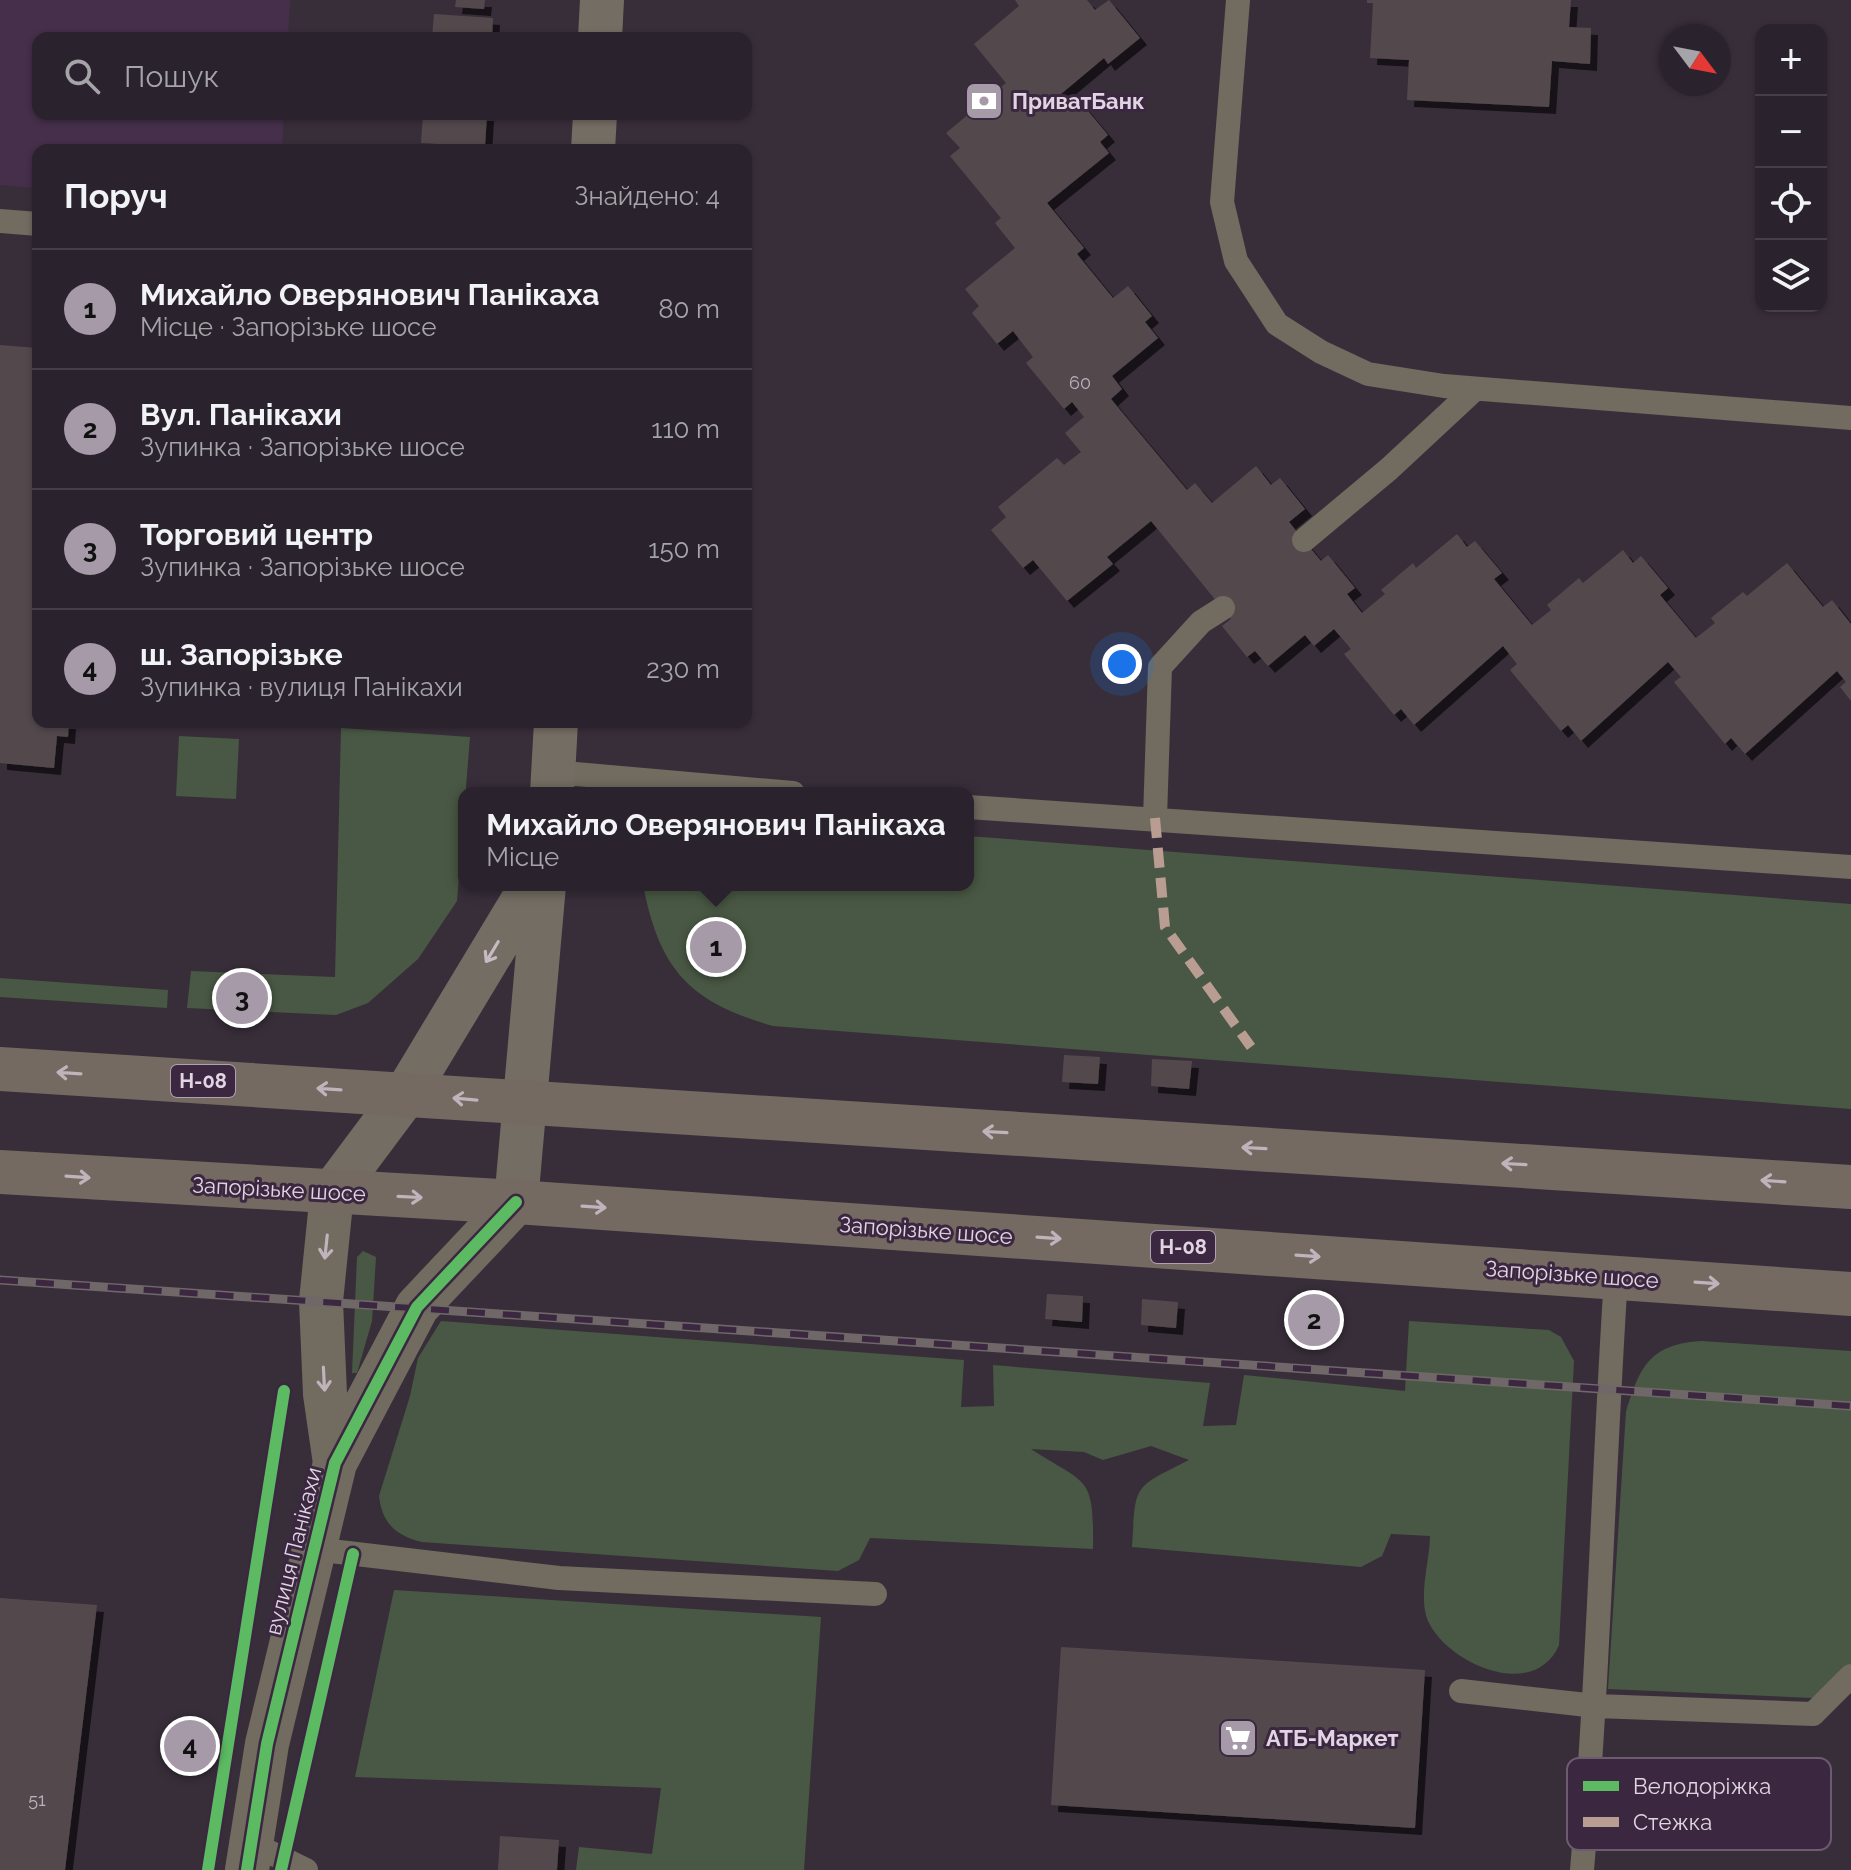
<!DOCTYPE html>
<html lang="uk">
<meta charset="utf-8">
<style>
:root{--surface:#2a222c;--page:#322a34;--text:#f1f3f6;--muted:#a5a4a9;--line:#463f48;--accent:#a69aa8}
body{margin:0;font-family:Raleway,sans-serif;background:var(--page);color:var(--text)}
.controls{position:absolute;right:24px;top:24px;display:grid;overflow:hidden;border-radius:16px;box-shadow:0 2px 6px #0004}
.controls button{width:72px;height:72px;display:grid;place-items:center;padding:0;border:0;border-bottom:2px solid var(--line);background:var(--surface);color:var(--text);font:40px sans-serif}
.compass{position:absolute;left:1659px;top:24px;width:72px;height:72px;border-radius:50%;background:var(--surface);box-shadow:0 2px 6px #0004;rotate:122deg}
.you{position:absolute;left:1122px;top:664px;width:28px;height:28px;margin:-20px;border:6px solid #fff;border-radius:50%;background:#1a73e8;box-shadow:0 0 0 12px #1a73e833}
.badge{display:grid;place-items:center;width:52px;height:52px;border-radius:50%;background:var(--accent);color:#111;font-size:26px;font-weight:700}
.pin{position:absolute;translate:-50% -50%;border:4px solid #fff;box-shadow:0 2px 8px #0006}
.popup{position:absolute;left:458px;top:787px;width:516px;height:104px;box-sizing:border-box;display:grid;place-content:center;border-radius:16px;background:var(--surface);filter:drop-shadow(0 2px 6px #0005);font-size:26px;white-space:nowrap;color:var(--muted)}
.popup b{font-size:30px;color:var(--text)}
.popup::after{content:'';position:absolute;left:50%;top:100%;margin-left:-16px;border:16px solid transparent;border-top-color:var(--surface)}
.list{margin:0;padding:0;list-style:none}
h2{display:flex;justify-content:space-between;align-items:center;height:104px;margin:0;padding:0 32px;font-size:34px}
h2 small{font-size:26px;font-weight:400;color:var(--muted)}
.list li{display:grid;grid-template-columns:52px 1fr auto;gap:24px;align-items:center;box-sizing:border-box;height:120px;padding:0 32px;border-top:2px solid var(--line)}
.list b{display:block;font-size:30px;white-space:nowrap}
.list p{margin:0;font-size:26px;white-space:nowrap;color:var(--muted)}
.list em{font-size:26px;font-style:normal;color:var(--muted)}
.icon{flex:none;width:44px;height:44px;fill:none;stroke:currentColor;stroke-width:2;stroke-linecap:round;stroke-linejoin:round}
.map{position:relative;flex:none;width:1851px;height:1870px;overflow:hidden}
.search{position:absolute;background:var(--surface);box-shadow:0 2px 6px #0004;left:32px;top:32px;width:720px;height:88px;display:flex;align-items:center;gap:20px;box-sizing:border-box;padding:0 28px;border-radius:16px;color:var(--muted);font-size:30px}
.panel{position:absolute;background:var(--surface);box-shadow:0 2px 6px #0004;left:32px;top:144px;width:720px;height:584px;border-radius:16px}
.map>svg:first-child{display:block}
</style>
<div class="map">
<svg width="1851" height="1870" viewBox="0 0 1851 1870">
<defs>
<filter id="shadow"><feDropShadow dx="7" dy="7" stdDeviation="0" flood-color="#0009"/></filter>
</defs>
<rect width="100%" height="100%" fill="#382e3a"/>
<!-- built -->
<path fill="#452f4a" d="M0 0H290L288 38H38V114H284L282 150H38V188L0 185Z"/>
<!-- green -->
<path fill="#495844" d="M341 728 470 737 457 901 418 959 368 1003 336 1015 187 1008 191 971 335 977Z
M179 736 239 739 236 799 176 796Z
M968 836 1851 904V1109L773 1026C690 1002 660 971 643 885H968Z
M0 978 168 990 167 1008 0 997Z
M363 1251 376 1257 372 1321 357 1373H352L357 1257Z
M441 1321 964 1360 961 1407 994 1406 993 1365 1210 1383 1203 1426 1236 1425 1244 1375 1405 1391 1409 1321 1549 1330 1561 1337 1574 1361 1559 1645C1535 1701 1450 1665 1429 1623 1417 1599 1430 1561 1430 1536L1391 1534 1382 1556 1361 1567 1132 1547C1136 1483 1132 1489 1189 1460L1151 1446 1103 1460 1084 1452 1031 1449C1088 1486 1094 1474 1093 1549L870 1538 859 1560 838 1571 422 1542C396 1536 382 1523 379 1496L410 1396 418 1358Z
M1702 1341 1851 1351V1691L1836 1699 1608 1689 1626 1412C1640 1366 1650 1344 1702 1341Z
M394 1590 821 1617 804 1870H576L579 1847 652 1854 661 1788 355 1777Z"/>
<!-- building -->
<path fill="#53494d" filter="url(#shadow)" d="M456 0H485L484 9 455 7Z
M1015 0H1087L1095 10 1109 0 1140 38 1108 64 1104 58 1061 94 1070 105 1078 99 1108 135 1100 142 1109 153 1047 203 1084 248 1077 254 1113 298 1128 286 1152 316 1145 322 1158 338 1112 376 1122 389 1111 399 1187 490 1195 483 1212 503 1256 466 1271 485 1280 478 1305 509 1289 522 1321 561 1328 555 1355 588 1347 594 1362 613 1385 594 1381 590 1413 563 1416 568 1457 534 1467 547 1475 541 1502 573 1494 579 1532 625 1551 610 1547 605 1579 578 1583 583 1623 550 1633 563 1641 556 1668 588 1660 595 1696 638 1715 623 1711 618 1743 592 1747 596 1787 563 1823 607 1832 600 1851 624V701L1840 687 1846 682 1837 671 1745 754 1731 738 1725 744 1674 682 1681 677 1668 662 1581 741 1568 725 1561 731 1510 670 1517 664 1503 646 1414 725 1401 709 1394 715 1344 654 1351 649 1334 629 1314 646 1305 635 1268 666 1255 651 1247 657 1222 626 1231 619 1151 521 1107 557 1113 564 1067 601 1033 560 1023 568 991 530 1006 517 998 507 1057 458 1064 465 1081 452 1065 433 1084 417 1072 402 1064 409 1026 363 1033 357 1013 331 997 344 972 313 979 306 965 289 1015 248 995 223 1001 218 950 156 960 148 946 133 1006 83 974 44 1019 6Z
M1367 0H1571L1569 27 1591 28 1590 64 1552 61 1549 107 1407 100 1409 60 1370 58 1373 3H1367Z
M434 14 493 18 492 38H432Z
M423 114H487L485 147 421 143Z
M423 146 445 148V150H423Z
M0 345 38 348V722H69L68 737 57 736 54 768 0 763Z
M1064 1055 1100 1057 1098 1084 1062 1082Z
M1152 1059 1192 1061 1189 1089 1151 1086Z
M1047 1294 1083 1296 1082 1322 1045 1319Z
M1142 1299 1178 1302 1176 1328 1141 1325Z
M0 1598 97 1605 65 1870H0Z
M1061 1647 1425 1670 1415 1828 1051 1805Z
M500 1836 559 1840 557 1870H498Z"/>
<g fill="none" stroke-linecap="round" stroke-linejoin="round">
<!-- service -->
<path stroke="#716b60" stroke-width="24" d="M1238 0 1222 202 1236 261 1277 324 1321 352 1368 374 1444 386 1851 418
M0 221 38 224
M1304 540 1389 469 1475 389
M553 772 793 793
M968 807 1851 867
M1155 818 1160 667 1201 622 1223 608
M314 1549 559 1578 875 1594
M1461 1691 1596 1706 1813 1714 1851 1676
M251 1843 306 1870
M1582 1870C1599 1672 1603 1474 1616 1277"/>
<!-- tertiary -->
<path stroke="#716b60" stroke-width="44" d="M332 1193 321 1301 325 1394 335 1463
M247 1870 267 1744 335 1463 417 1307 516 1202"/>
<!-- secondary -->
<path stroke="#746d63" stroke-width="44" d="M600 38 602 0
M593 150 595 114
M552 793 556 722
M332 1193 406 1094 532 885
M516 1202 544 885"/>
<!-- primary -->
<path stroke="#746a62" stroke-width="44" d="M0 1069 1851 1187
M0 1172 516 1202 1851 1294"/>
<defs>
<path id="rail" d="M0 1280 1851 1406"/>
</defs>
<!-- rail casing -->
<use href="#rail" stroke="#6f6768" stroke-width="9"/>
<!-- rail -->
<use href="#rail" stroke="#3b2840" stroke-width="6" stroke-dasharray="18" stroke-linecap="butt"/>
<!-- quiet -->
<path stroke="#b99d93" stroke-width="10" stroke-dasharray="20 10" stroke-linecap="butt" d="M1155 818 1165 927 1251 1047"/>
<defs>
<path id="cycleway" d="M208 1870 284 1391
M247 1870 267 1744 335 1463 417 1307 516 1202
M281 1870 353 1554"/>
</defs>
<!-- cycleway casing -->
<use href="#cycleway" stroke="#3b2840" stroke-width="17"/>
<!-- cycleway -->
<use href="#cycleway" stroke="#5cba63" stroke-width="12"/>
</g>
<!-- one-way arrows -->
<defs><path id="oneway-shaft" d="M-6 0H5M1.5-3L5.5 0L1.5 3" fill="none" stroke-width="1.6" stroke-linecap="round" stroke-linejoin="round" transform="scale(2)"/></defs>
<use stroke="#c6bac3" href="#oneway-shaft" transform="translate(492 952) rotate(121)"/>
<g stroke="#c0b4bc">
<use href="#oneway-shaft" transform="translate(69 1073) rotate(-176)"/>
<use href="#oneway-shaft" transform="translate(329 1089) rotate(-176)"/>
<use href="#oneway-shaft" transform="translate(465 1099) rotate(-175)"/>
<use href="#oneway-shaft" transform="translate(995 1132) rotate(-177)"/>
<use href="#oneway-shaft" transform="translate(1254 1148) rotate(-177)"/>
<use href="#oneway-shaft" transform="translate(1514 1164) rotate(-177)"/>
<use href="#oneway-shaft" transform="translate(78 1177) rotate(4)"/>
<use href="#oneway-shaft" transform="translate(1773 1181) rotate(-176)"/>
<use href="#oneway-shaft" transform="translate(410 1197) rotate(3)"/>
<use href="#oneway-shaft" transform="translate(594 1207) rotate(4)"/>
<use href="#oneway-shaft" transform="translate(1049 1238) rotate(4)"/>
<use href="#oneway-shaft" transform="translate(1308 1256) rotate(4)"/>
<use href="#oneway-shaft" transform="translate(1707 1283) rotate(4)"/>
</g>
<g stroke="#bfb4bc">
<use href="#oneway-shaft" transform="translate(326 1247) rotate(96)"/>
<use href="#oneway-shaft" transform="translate(324 1379) rotate(87)"/>
</g>
<!-- icons -->
<defs>
<symbol id="bank-square" viewBox="-11 -11 22 22"><rect x="-9" y="-9" width="18" height="18" rx="4" fill="#a69aa8" stroke="#3b2840"/><path d="M-6-4H6V4H-6ZM0-2.3a2.3 2.3 0 1 0 0 4.6a2.3 2.3 0 1 0 0-4.6Z" fill="#fff"/></symbol>
<symbol id="supermarket-square" viewBox="-11 -11 22 22"><rect x="-9" y="-9" width="18" height="18" rx="4" fill="#a69aa8" stroke="#3b2840"/><path d="M-6-5.5h2.5l.6 2H6L4.5 2H-2.5L-4.4-4H-6ZM-1.5 3.2a1.3 1.3 0 1 0 .1 0ZM3 3.2a1.3 1.3 0 1 0 .1 0Z" fill="#fff"/></symbol>
</defs>
<g fill-rule="evenodd">
<use href="#bank-square" x="962" y="79" width="44" height="44"/>
<use href="#supermarket-square" x="1216" y="1716" width="44" height="44"/>
</g>
<g text-anchor="middle" stroke-width="6" stroke-linejoin="round" paint-order="stroke">
<!-- number labels -->
<g font-size="18" fill="#beb1be">
<text x="1080" y="389">60</text>
<text x="37" y="1806">51</text>
</g>
<!-- shield labels -->
<g fill="#3b2840" stroke="#afa0b2" stroke-width="2">
<rect x="171" y="1065" width="64" height="32" rx="6"/>
<rect x="1151" y="1231" width="64" height="32" rx="6"/>
</g>
<g font-size="20" font-weight="bold" fill="#e1d4e3">
<text x="203" y="1088">Н-08</text>
<text x="1183" y="1254">Н-08</text>
</g>
<!-- poi labels -->
<g font-size="22" font-weight="bold" fill="#e1d4e3" stroke="#3b2840" text-anchor="start">
<text x="1012" y="109">ПриватБанк</text>
<text x="1266" y="1746">АТБ-Маркет</text>
</g>
<!-- street labels -->
<g font-size="22" fill="#e1d4e3" stroke="#3b2840">
<text transform="translate(279 1189) rotate(3)" y="8">Запорізьке шосе</text>
<text transform="translate(926 1230) rotate(4)" y="8">Запорізьке шосе</text>
<text transform="translate(1572 1274) rotate(4)" y="8">Запорізьке шосе</text>
<text transform="translate(293 1551) rotate(-76)" y="8">вулиця Панікахи</text>
</g>
</g>
<!-- legend -->
<rect x="1567" y="1758" width="264" height="92" rx="12" fill="#3b2840" stroke="#6d5c71" stroke-width="2"/>
<rect x="1583" y="1781" width="36" height="10" fill="#5cba63"/>
<rect x="1583" y="1817" width="36" height="10" fill="#b99d93"/>
<g font-size="22" fill="#e1d4e3">
<text x="1633" y="1794">Велодоріжка</text>
<text x="1633" y="1830">Стежка</text>
</g>
</svg>
<div class="controls">
<button>+</button>
<button>−</button>
<button><svg class="icon" aria-label="locate" viewBox="0 0 24 24"><circle cx="12" cy="12" r="6"/><path d="M12 2v4M12 18v4M2 12h4M18 12h4"/></svg></button>
<button><svg class="icon" aria-label="layers" viewBox="0 0 24 24"><path d="M12 4l9 5-9 5-9-5zM3 14l9 5 9-5"/></svg></button>
</div>
<svg class="compass" viewBox="-18 -18 36 36"><path d="M0-13l5 13h-10z" fill="#e53935"/><path d="M0 13l5-13h-10z" fill="#a5a4a9"/></svg>
<div class="you"></div>
<div class="pin badge" style="left:716px;top:947px">1</div>
<div class="popup"><b>Михайло Оверянович Панікаха</b>Місце</div>
<div class="pin badge" style="left:1314px;top:1320px">2</div>
<div class="pin badge" style="left:242px;top:998px">3</div>
<div class="pin badge" style="left:190px;top:1746px">4</div>
<div class="search"><svg class="icon" aria-label="search" viewBox="0 0 24 24"><circle cx="10" cy="10" r="6"/><path d="M15 15l6 6"/></svg>Пошук</div>
<section class="panel">
<h2>Поруч<small>Знайдено: 4</small></h2>
<ul class="list">
<li><span class="badge">1</span><div><b>Михайло Оверянович Панікаха</b><p>Місце · Запорізьке шосе</p></div><em>80 m</em></li>
<li><span class="badge">2</span><div><b>Вул. Панікахи</b><p>Зупинка · Запорізьке шосе</p></div><em>110 m</em></li>
<li><span class="badge">3</span><div><b>Торговий центр</b><p>Зупинка · Запорізьке шосе</p></div><em>150 m</em></li>
<li><span class="badge">4</span><div><b>ш. Запорізьке</b><p>Зупинка · вулиця Панікахи</p></div><em>230 m</em></li>
</ul>
</section>
</div>
